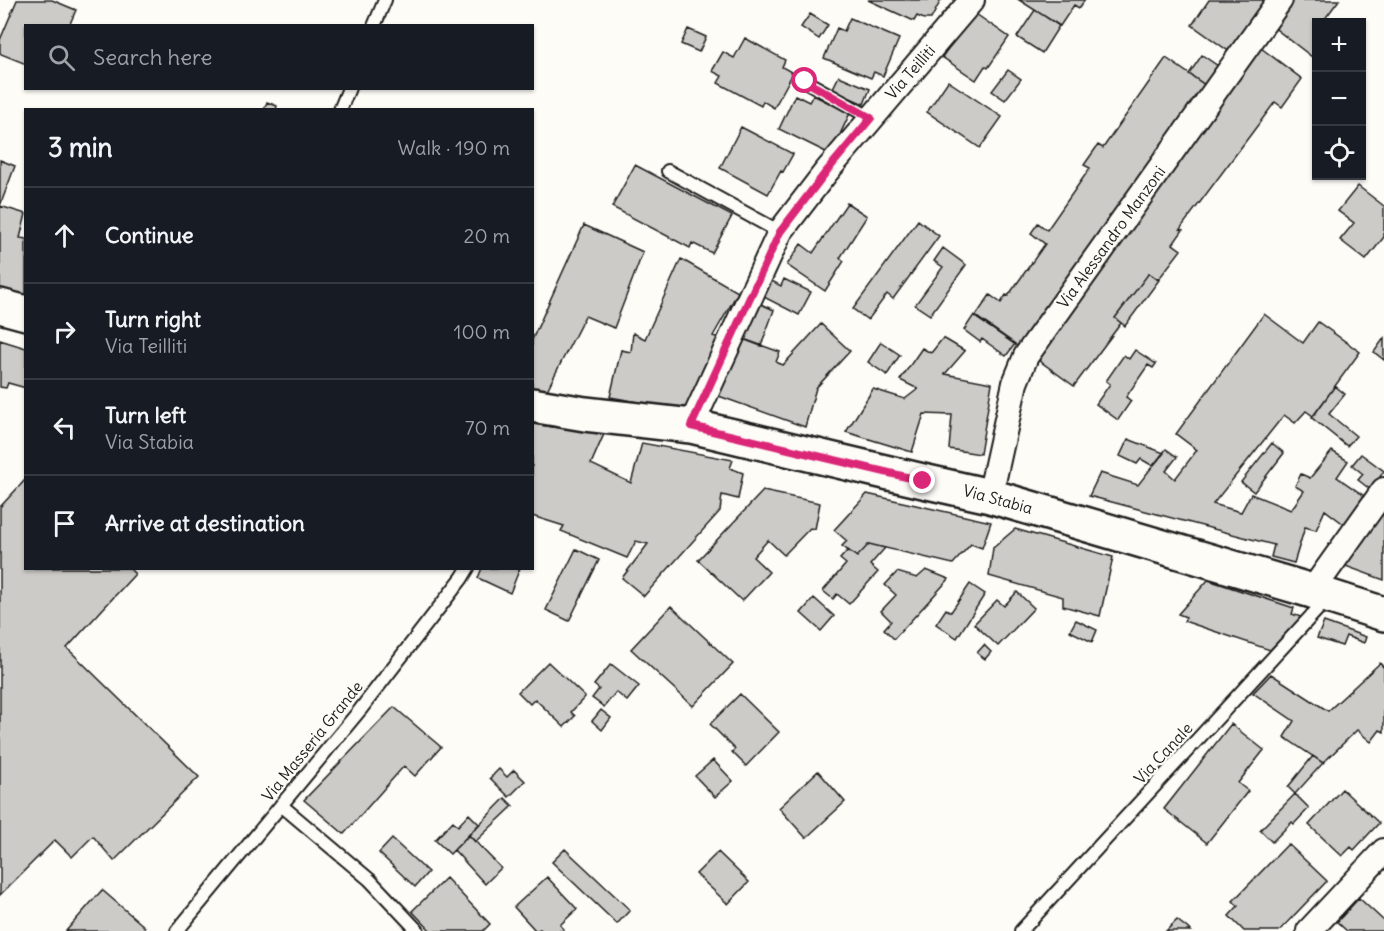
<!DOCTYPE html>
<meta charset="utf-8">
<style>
:root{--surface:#171b24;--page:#242831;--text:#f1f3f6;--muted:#9ea1a6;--line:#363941}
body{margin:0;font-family:Delius,sans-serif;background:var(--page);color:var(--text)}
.controls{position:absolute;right:18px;top:18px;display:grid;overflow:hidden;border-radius:0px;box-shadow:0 2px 4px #0004}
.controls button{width:54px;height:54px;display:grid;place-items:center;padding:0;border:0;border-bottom:2px solid var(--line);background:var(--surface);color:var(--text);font:30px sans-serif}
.stop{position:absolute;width:18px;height:18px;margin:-14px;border:4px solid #db2777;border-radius:50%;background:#fff}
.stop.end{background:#db2777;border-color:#fff;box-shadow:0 2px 6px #0008}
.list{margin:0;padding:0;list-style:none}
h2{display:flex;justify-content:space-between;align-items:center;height:78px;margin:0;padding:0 24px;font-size:26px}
h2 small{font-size:20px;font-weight:400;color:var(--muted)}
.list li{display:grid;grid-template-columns:39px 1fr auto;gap:18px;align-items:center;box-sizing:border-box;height:96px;padding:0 24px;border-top:2px solid var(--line)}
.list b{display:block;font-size:22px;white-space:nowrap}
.list p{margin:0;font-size:20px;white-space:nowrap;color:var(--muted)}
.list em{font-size:20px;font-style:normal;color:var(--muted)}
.icon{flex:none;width:33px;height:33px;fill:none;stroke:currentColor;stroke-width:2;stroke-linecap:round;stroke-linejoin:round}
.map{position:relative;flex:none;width:1384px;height:931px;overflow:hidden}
.search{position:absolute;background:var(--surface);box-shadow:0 2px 4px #0004;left:24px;top:24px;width:510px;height:66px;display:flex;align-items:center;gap:15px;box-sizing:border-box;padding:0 21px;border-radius:0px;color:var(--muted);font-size:22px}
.panel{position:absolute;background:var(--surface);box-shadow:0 2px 4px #0004;left:24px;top:108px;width:510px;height:462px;border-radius:0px}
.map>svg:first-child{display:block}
</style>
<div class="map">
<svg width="1384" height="931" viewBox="0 0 1384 931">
<rect width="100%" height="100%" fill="#fdfcf7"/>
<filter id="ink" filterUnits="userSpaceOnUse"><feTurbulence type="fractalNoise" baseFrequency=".0167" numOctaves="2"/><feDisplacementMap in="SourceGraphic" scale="12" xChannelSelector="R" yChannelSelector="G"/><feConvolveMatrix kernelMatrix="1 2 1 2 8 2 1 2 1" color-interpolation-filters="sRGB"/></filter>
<g filter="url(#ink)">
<!-- building -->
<path fill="#cccbc8" stroke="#1c1c1c" stroke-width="1.5" d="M17 0H52L76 10 69 26H26V64L1 54 0 52V40Z
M868 0H941L931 19H924L917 16 914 21Z
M1019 0H1085L1079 8 1074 5 1060 26Z
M1209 0H1271L1235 50H1227L1192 25Z
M1292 0H1339L1324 20 1328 22H1316V60L1272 26Z
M1035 10 1059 26 1042 53 1017 37Z
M973 12 1009 37 988 68 985 66 976 80 942 57Z
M810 14 828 25 819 39 801 27Z
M850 18 899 39 883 76 874 72 871 78 824 58 837 28 844 31Z
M688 29 706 37 699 52 681 44Z
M745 38 785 60 782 67 793 73 774 108 763 101 761 106 718 83 722 76 712 71 723 52 734 58Z
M1261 48 1302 79 1282 107 1275 102 1180 229 1183 230 1173 244 1181 250 1158 280 1149 273 1115 318 1121 323 1074 386 1033 356Z
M1202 55 1218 66 1205 85 1189 74Z
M1166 58 1205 85 1020 348 975 317 990 295 1001 303 1006 295 1008 296 1045 244 1031 233 1038 223 1047 230 1090 168 1084 165 1098 145 1103 148Z
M1008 70 1021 79 1005 100 992 91Z
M839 76 870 89 864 104 832 90Z
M948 81 1002 117 980 148 927 112Z
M795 95 809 102 813 95 850 113 835 145 826 152 779 129Z
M267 102 277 106 276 110H264Z
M741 127 793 154 783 172 781 171 768 194 720 168Z
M0 160 15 166 0 206 26 214 20 238 26 239V296L0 288Z
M635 165 732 216 712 253 692 243 690 248 612 207Z
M1358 186 1384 206V237L1366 260 1340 240 1354 223 1338 211Z
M847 203 867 216 840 258 844 261 825 291 787 265 801 244 813 253Z
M918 220 939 236 893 299 887 294 868 320 853 309Z
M584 225 643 252 614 328 585 316 546 392 532 389V340Z
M943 248 966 265 930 315 915 305 943 267 934 261Z
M681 259 738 292 713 336 722 339 690 411 610 397 621 350 631 352 633 333 645 339Z
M1149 273 1159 280 1125 326 1115 318Z
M766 278 781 286 784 279 811 292 799 315 758 294Z
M754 301 774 310 761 346 740 338Z
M1264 314 1303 343 1318 322 1360 352 1313 416 1306 411 1295 423 1284 415 1213 504 1241 512 1251 494 1291 510 1304 491 1295 486 1301 474 1310 478 1332 451 1348 461 1337 477 1370 500 1349 528 1325 510 1316 530 1305 527 1294 563 1271 557 1274 545 1089 496 1100 473 1138 485 1166 449 1177 457 1166 471 1175 479 1197 450 1176 434Z
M974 315 1015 344 1006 356 982 339 980 342 964 330Z
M821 324 850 351 816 388 805 427 716 395 738 337 780 352 776 362 783 365Z
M943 338 965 351 945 374 992 383 980 454 949 449 952 415 924 414 912 452 846 432 873 389 905 399 918 389 900 380 922 348 931 353Z
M1384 338V360L1374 352Z
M0 340 26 348V388L8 383 6 388 0 387Z
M881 342 900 355 887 375 868 362Z
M1135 350 1156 364 1153 368 1148 365 1126 397 1131 401 1118 420 1096 404 1110 384 1106 381 1124 355 1129 359Z
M1335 386 1345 394 1329 414 1356 436 1347 446 1312 418Z
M532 424 604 434 591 464 631 483 642 443 733 460 730 468 743 473 738 499 722 495 720 511 644 596 622 578 648 544 636 541 627 558 561 531 564 526 532 516Z
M1128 439 1164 453 1153 466 1141 459 1137 464 1120 456Z
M1272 443 1284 453 1254 492 1241 482Z
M1361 454 1384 471 1371 490 1358 480 1363 474 1352 465Z
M26 479V568H129L135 574 67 648 199 777 114 861 93 836 72 857 55 840 0 895V507Z
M763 491 820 503 815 529 810 528 784 555 768 540 753 557 769 572 742 601 698 560Z
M867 494 991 522 982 548 971 544 953 564 869 544 857 557 842 546 847 541 834 530Z
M1384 508V580L1340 564Z
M1015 529 1113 557 1100 616 1063 606V597L989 576 993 548Z
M869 544 885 548 870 565 878 572 849 604 837 594 833 599 823 591 846 564 840 559 848 550 857 557Z
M576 549 599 560 569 621 546 610Z
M482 568H520L510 593 478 578Z
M926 570 949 579 894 639 884 629 891 621 881 611 896 595 885 585 897 572 917 578Z
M1208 580 1294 608 1292 614 1301 617 1270 650 1184 621 1186 617 1178 614Z
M970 584 985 594 957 638 936 624 946 609 951 612Z
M1017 592 1034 608 998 646 974 624 997 600 1004 606Z
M814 598 834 616 821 631 801 613Z
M671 606 733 664 693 706 631 649Z
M1076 620 1097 630 1092 642 1070 631Z
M1324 622 1366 637 1364 643 1346 636 1342 646 1317 638Z
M984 645 991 652 985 659 977 653Z
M548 662 585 697 571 712 575 716 564 727 535 699 530 704 518 692Z
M1380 663 1384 668V732L1380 730 1371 742 1357 730 1323 763 1284 737 1294 721 1253 693 1271 674 1328 711Z
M611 664 639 686 627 701 616 692 604 707 592 698 599 689 594 685Z
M740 694 779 732 746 766 732 752 735 749 710 724Z
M394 707 441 747 415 776 404 766 344 834 304 800Z
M601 710 611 718 602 730 592 721Z
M1231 724 1264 750 1238 783 1248 791 1207 843 1164 809Z
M1313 756 1323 763 1295 794 1288 787Z
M713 760 733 781 715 797 695 776Z
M499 769 507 777 514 770 525 781 509 797 490 778Z
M818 771 845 802 806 838 779 808Z
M1342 789 1379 823 1354 850 1351 847 1342 856 1309 825Z
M1295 794 1309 808 1294 824 1292 822 1272 842 1260 830Z
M505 798 513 806 475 842 469 835Z
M469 814 479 824 450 854 435 840 453 821 458 826Z
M469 835 501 868 485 884 454 850Z
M392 839 428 872 415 887 379 853Z
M1288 844 1327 881 1279 931H1244L1229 916 1238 906 1233 901Z
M565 849 630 910 617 924 552 862Z
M718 852 749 882 728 904 696 874Z
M547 877 577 909 560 925 564 929 562 931H542L540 929 536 931 514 907Z
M446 878 490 924 483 931H431L412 911Z
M102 890 145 927 142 931H66Z
M1359 898 1384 921V931H1347L1337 922Z
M1177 920 1191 931H1166Z"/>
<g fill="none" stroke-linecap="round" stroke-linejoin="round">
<defs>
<path id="lane" d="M374 26 385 0
M805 81 871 118
M340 110 349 88
M668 171 780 232
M281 805 370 880 418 931
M177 931 360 710 462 578 468 568
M1021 931 1327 599"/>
<path id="street" d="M691 426 780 232 826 172 972 0
M990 496 1015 383 1026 356 1280 0
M1312 591 1384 490
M1309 931 1384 851"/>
<path id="secondary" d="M0 306 26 313
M532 405 585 414 691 426 923 481 990 496 1312 591 1384 614"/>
</defs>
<!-- lane casing -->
<use href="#lane" stroke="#1c1c1c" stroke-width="16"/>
<!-- street casing -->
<use href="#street" stroke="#1c1c1c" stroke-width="28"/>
<!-- secondary casing -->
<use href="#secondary" stroke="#1c1c1c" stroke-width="38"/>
<!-- lane -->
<use href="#lane" stroke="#fdfcf7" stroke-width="12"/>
<!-- street -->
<use href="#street" stroke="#fdfcf7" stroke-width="24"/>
<!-- secondary -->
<use href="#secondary" stroke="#fdfcf7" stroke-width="33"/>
</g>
</g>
<g fill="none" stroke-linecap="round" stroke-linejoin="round" filter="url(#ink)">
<!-- route -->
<path stroke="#db2777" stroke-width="8" d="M805 81 871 118 826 172 780 232 691 426 923 481"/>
</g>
<g text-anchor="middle" stroke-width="4.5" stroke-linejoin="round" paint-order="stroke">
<!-- street labels -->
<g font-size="16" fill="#1c1c1c" stroke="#fdfcf7">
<text transform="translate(910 72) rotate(-49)" y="6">Via Teilliti</text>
<text transform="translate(1111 237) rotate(-54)" y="6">Via Alessandro Manzoni</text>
<text transform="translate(998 499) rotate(15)" y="6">Via Stabia</text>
<text transform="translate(312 741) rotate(-51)" y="6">Via Masseria Grande</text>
<text transform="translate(1163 753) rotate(-47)" y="6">Via Canale</text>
</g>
</g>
</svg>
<div class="controls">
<button>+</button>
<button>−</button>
<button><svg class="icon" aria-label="locate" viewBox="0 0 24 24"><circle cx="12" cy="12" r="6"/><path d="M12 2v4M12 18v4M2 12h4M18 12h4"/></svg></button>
</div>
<div class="stop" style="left:805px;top:81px"></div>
<div class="stop end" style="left:923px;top:481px"></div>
<div class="search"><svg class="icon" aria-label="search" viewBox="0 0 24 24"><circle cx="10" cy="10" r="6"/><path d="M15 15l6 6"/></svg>Search here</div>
<section class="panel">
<h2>3 min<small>Walk · 190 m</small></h2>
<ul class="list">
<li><svg class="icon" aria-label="ahead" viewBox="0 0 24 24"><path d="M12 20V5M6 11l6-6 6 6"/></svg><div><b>Continue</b></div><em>20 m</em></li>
<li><svg class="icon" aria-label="right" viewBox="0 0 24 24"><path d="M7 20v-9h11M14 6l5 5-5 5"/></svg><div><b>Turn right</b><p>Via Teilliti</p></div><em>100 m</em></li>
<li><svg class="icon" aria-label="left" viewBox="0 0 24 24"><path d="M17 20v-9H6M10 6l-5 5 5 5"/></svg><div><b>Turn left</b><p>Via Stabia</p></div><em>70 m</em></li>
<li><svg class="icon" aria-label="arrive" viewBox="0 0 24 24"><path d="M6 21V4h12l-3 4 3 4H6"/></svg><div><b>Arrive at destination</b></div></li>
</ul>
</section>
</div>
